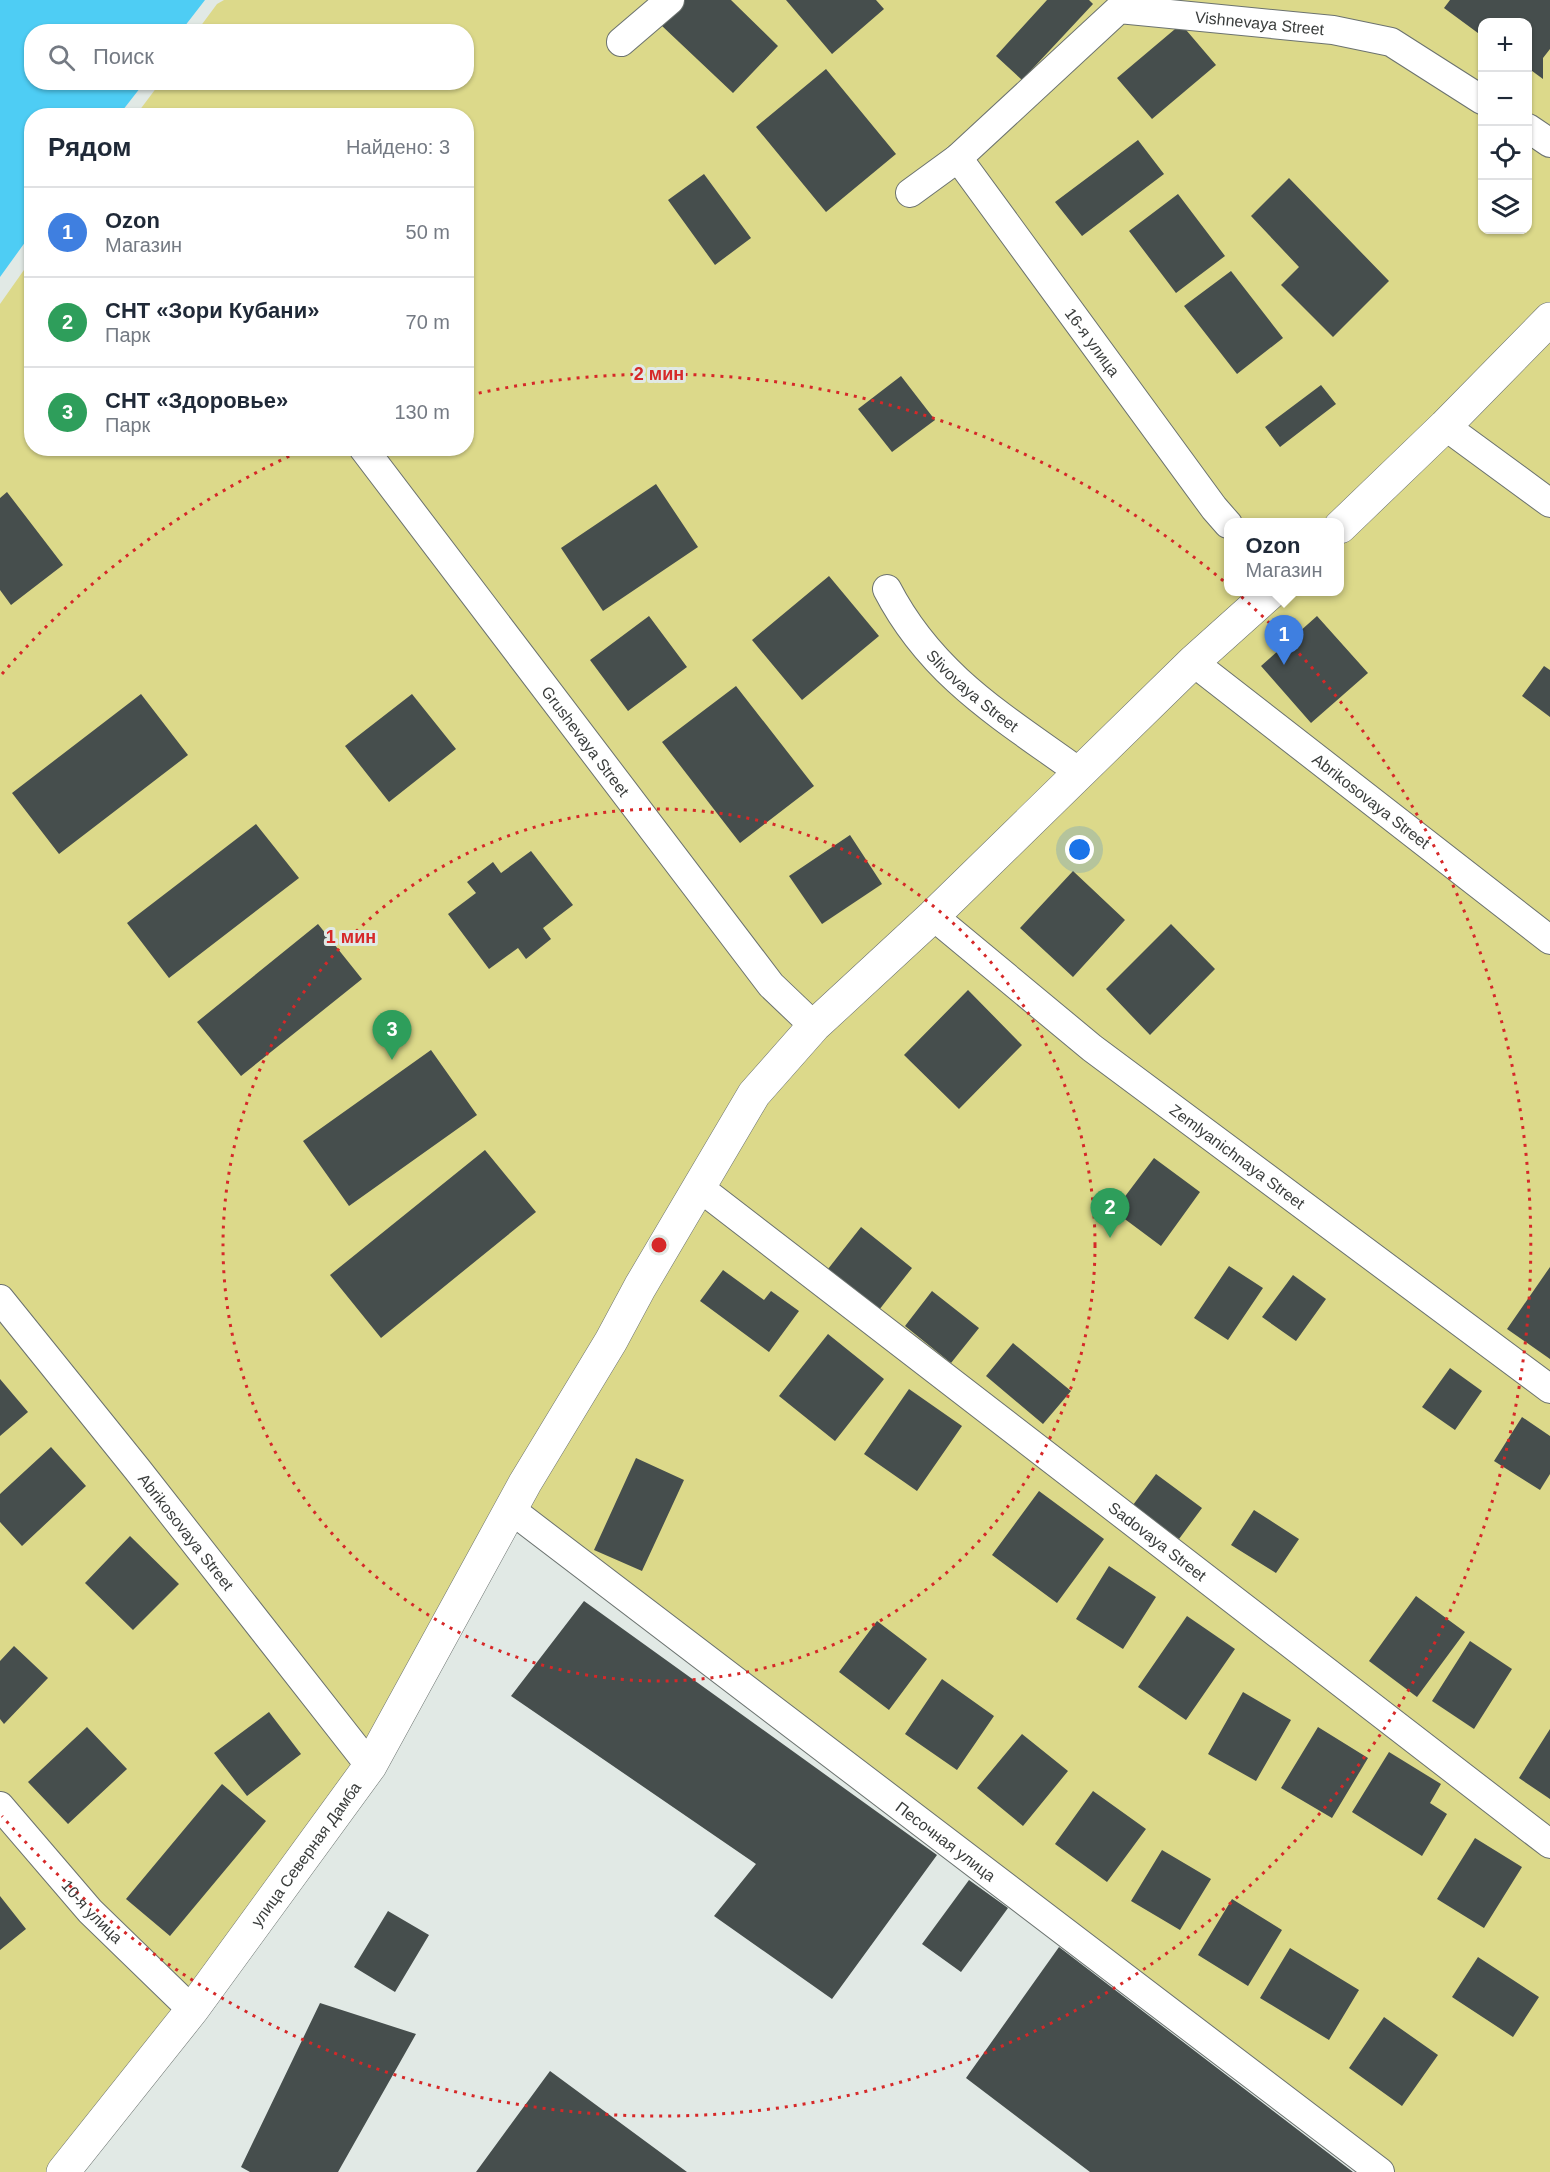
<!DOCTYPE html>
<html lang="ru">
<meta charset="utf-8">
<style>
:root{--surface:#fff;--page:#f6f6f7;--text:#1f2937;--muted:#747a83;--line:#e0e1e3;--accent:#db2777}
body{margin:0;font-family:Arial,sans-serif;background:var(--page);color:var(--text)}
.controls{position:absolute;right:18px;top:18px;display:grid;overflow:hidden;border-radius:12px;box-shadow:0 2px 4px #0004}
.controls button{width:54px;height:54px;display:grid;place-items:center;padding:0;border:0;border-bottom:2px solid var(--line);background:var(--surface);color:var(--text);font:30px sans-serif}
.you{position:absolute;left:1080px;top:850px;width:21px;height:21px;margin:-15px;border:4px solid #fff;border-radius:50%;background:#1a73e8;box-shadow:0 0 0 9px #1a73e833}
.badge{display:grid;place-items:center;width:39px;height:39px;border-radius:50%;background:var(--accent);color:#fff;font-size:20px;font-weight:700}
.pin{position:absolute;translate:-50% -50px;filter:drop-shadow(0 2px 3px #0008)}
.pin::after{content:'';position:absolute;top:32px;width:21px;height:18px;background:inherit;clip-path:polygon(0 0,100% 0,50% 100%)}
.popup{position:absolute;left:1224px;top:518px;width:120px;height:78px;box-sizing:border-box;display:grid;place-content:center;border-radius:12px;background:var(--surface);filter:drop-shadow(0 2px 4px #0005);font-size:20px;white-space:nowrap;color:var(--muted)}
.popup b{font-size:22px;color:var(--text)}
.popup::after{content:'';position:absolute;left:50%;top:100%;margin-left:-12px;border:12px solid transparent;border-top-color:var(--surface)}
.list{margin:0;padding:0;list-style:none}
h2{display:flex;justify-content:space-between;align-items:center;height:78px;margin:0;padding:0 24px;font-size:26px}
h2 small{font-size:20px;font-weight:400;color:var(--muted)}
.list li{display:grid;grid-template-columns:39px 1fr auto;gap:18px;align-items:center;box-sizing:border-box;height:90px;padding:0 24px;border-top:2px solid var(--line)}
.list b{display:block;font-size:22px;white-space:nowrap}
.list p{margin:0;font-size:20px;white-space:nowrap;color:var(--muted)}
.list em{font-size:20px;font-style:normal;color:var(--muted)}
.icon{flex:none;width:33px;height:33px;fill:none;stroke:currentColor;stroke-width:2;stroke-linecap:round;stroke-linejoin:round}
.map{position:relative;flex:none;width:1550px;height:2172px;overflow:hidden}
.search{position:absolute;background:var(--surface);box-shadow:0 2px 4px #0004;left:24px;top:24px;width:450px;height:66px;display:flex;align-items:center;gap:15px;box-sizing:border-box;padding:0 21px;border-radius:24px;color:var(--muted);font-size:22px}
.panel{position:absolute;background:var(--surface);box-shadow:0 2px 4px #0004;left:24px;top:108px;width:450px;height:348px;border-radius:24px}
.map>svg:first-child{display:block}
</style>
<div class="map">
<svg width="1550" height="2172" viewBox="0 0 1550 2172">
<rect width="100%" height="100%" fill="#e1e9e5"/>
<!-- green -->
<path fill="#dcd98a" fill-rule="evenodd" d="M224 0H1550V2172H1392L510 1509 370 1766 63 2172H0V304L31 260 32 448H466V116L136 115 160 83 466 82V32L197 31 217 4ZM1482 22H1528V230H1482ZM1228 522H1340V592H1228Z"/>
<!-- water -->
<path fill="#4ecdf4" d="M0 0H205L181 31 32 32V82L144 83 119 115 32 116 31 234 0 277Z"/>
<!-- building -->
<path fill="#464e4d" d="M685 0H731L778 46 733 93 661 25Z
M786 0H876L884 9 832 54Z
M1047 0H1089L1093 4 1022 80 996 56Z
M1450 0H1550V49L1543 58V79L1528 68V22H1482V36L1444 8Z
M1181 24 1216 65 1152 119 1117 78Z
M826 69 896 154 826 212 756 127Z
M1138 140 1164 174 1082 236 1055 202Z
M704 174 751 238 715 265 668 200Z
M1289 178 1389 281 1333 337 1281 285 1299 267 1251 216Z
M1178 194 1225 256 1176 293 1129 231Z
M1231 271 1283 338 1237 374 1184 306Z
M901 376 935 420 892 452 858 409Z
M1321 385 1336 404 1280 447 1265 427Z
M656 484 698 547 603 611 561 548Z
M7 492 63 565 11 605 0 590V498Z
M829 576 879 636 802 700 752 640Z
M649 616 687 667 628 711 590 660Z
M1317 616 1368 673 1311 723 1261 666Z
M1544 666 1550 670V717L1522 696Z
M736 686 814 786 740 843 662 742Z
M141 694 188 755 59 854 12 793Z
M412 694 456 749 389 802 345 746Z
M256 824 299 878 169 978 127 923Z
M850 835 882 884 822 924 789 876Z
M531 851 573 905 543 928 551 939 526 959 518 948 489 969 448 914 476 893 467 882 493 862 501 873Z
M1073 871 1125 920 1073 977 1020 928Z
M318 924 362 979 241 1076 197 1022Z
M1171 924 1215 969 1150 1035 1106 989Z
M968 990 1022 1045 959 1109 904 1055Z
M431 1050 477 1115 349 1206 303 1141Z
M485 1150 536 1212 381 1338 330 1275Z
M1154 1158 1200 1192 1161 1246 1114 1211Z
M861 1227 912 1268 879 1310 828 1269Z
M1229 1266 1263 1288 1228 1340 1194 1318Z
M1550 1267V1359L1507 1329Z
M723 1270 764 1300 771 1291 799 1311 769 1352 700 1301Z
M1293 1275 1326 1299 1296 1341 1262 1317Z
M932 1291 979 1328 951 1363 905 1326Z
M828 1334 884 1379 835 1441 779 1396Z
M1013 1343 1071 1391 1043 1424 986 1376Z
M1450 1368 1482 1391 1455 1430 1422 1407Z
M0 1379 28 1412 0 1436Z
M909 1389 962 1426 917 1491 864 1454Z
M1522 1417 1550 1436V1474L1540 1490 1494 1461Z
M51 1447 86 1486 22 1546 0 1522V1494Z
M636 1458 684 1480 642 1571 594 1550Z
M1156 1474 1202 1508 1179 1539 1133 1505Z
M1039 1491 1104 1539 1057 1603 992 1555Z
M1254 1510 1299 1539 1276 1573 1231 1545Z
M130 1536 179 1584 133 1630 85 1583Z
M1109 1566 1156 1597 1123 1649 1076 1619Z
M1416 1596 1465 1632 1417 1697 1369 1661Z
M584 1601 937 1855 832 1999 714 1916 756 1864 511 1696Z
M1187 1616 1235 1649 1186 1720 1138 1687Z
M877 1621 927 1659 889 1710 839 1672Z
M1470 1641 1512 1669 1474 1729 1432 1701Z
M14 1646 48 1678 4 1724 0 1719V1661Z
M942 1679 994 1716 957 1770 905 1734Z
M1243 1692 1291 1720 1256 1781 1208 1754Z
M269 1712 301 1754 247 1796 214 1753Z
M87 1727 127 1769 68 1824 28 1782Z
M1318 1727 1368 1758 1332 1818 1281 1788Z
M1550 1729V1799L1519 1778Z
M1022 1734 1068 1771 1023 1826 977 1788Z
M1389 1752 1441 1784 1430 1803 1447 1814 1422 1856 1352 1812Z
M222 1784 266 1821 170 1936 126 1899Z
M1093 1791 1146 1829 1107 1882 1055 1844Z
M1475 1838 1522 1867 1484 1928 1437 1899Z
M1162 1850 1211 1879 1180 1930 1131 1901Z
M969 1880 1008 1908 961 1972 922 1944Z
M0 1896 26 1929 0 1950Z
M1232 1899 1282 1930 1248 1986 1198 1955Z
M388 1911 429 1935 395 1992 354 1967Z
M1059 1947 1353 2172H1090L966 2078Z
M1290 1948 1359 1990 1329 2040 1260 1998Z
M1478 1957 1539 1997 1513 2037 1452 1997Z
M320 2003 416 2034 338 2172H250L241 2167Z
M1384 2017 1438 2055 1402 2106 1349 2068Z
M550 2071 687 2172H476Z"/>
<g fill="none" stroke-linecap="round" stroke-linejoin="round">
<defs>
<g id="minor">
<path d="M621 42 670 0"/>
<path d="M1528 128 1550 143"/>
<path id="s1" d="M958 158 1214 508 1228 524"/>
<path id="s2" d="M910 193 958 158 1119 9 1333 30 1391 42 1482 100"/>
<path d="M1445 426 1550 503"/>
<path id="s3" d="M363 448 771 985 814 1026"/>
<path id="s4" d="M887 589C932 676 1003 717 1079 772"/>
<path id="s5" d="M1193 662 1550 940"/>
<path id="s6" d="M933 916 1092 1048 1550 1389"/>
<path id="s7" d="M700 1188 1550 1844"/>
<path id="s8" d="M0 1299 137 1469 370 1766"/>
<path id="s9" d="M510 1509 1380 2172"/>
<path id="s10" d="M0 1806 90 1911 192 2010"/>
</g>
<g id="tertiary">
<path d="M1340 527 1445 426 1550 319"/>
<path id="s11" d="M63 2172 192 2010 370 1766 525 1483 611 1341 640 1287 754 1094 814 1026 933 916 1193 662 1271 592"/>
</g>
</defs>
<!-- minor casing -->
<use href="#minor" stroke="#6b726f" stroke-width="30"/>
<!-- tertiary casing -->
<use href="#tertiary" stroke="#6b726f" stroke-width="34"/>
<!-- minor -->
<use href="#minor" stroke="#fff" stroke-width="28"/>
<!-- tertiary -->
<use href="#tertiary" stroke="#fff" stroke-width="33"/>
</g>
<!-- distance rings -->
<g fill="none" stroke="#d62828" stroke-width="3" stroke-dasharray="3 6">
<circle cx="659" cy="1245" r="436"/>
<path d="M2 674A871 871 0 0 1 305 449M470 395A871 871 0 1 1 2 1816"/>
</g>
<g text-anchor="middle" stroke-width="6" stroke-linejoin="round" paint-order="stroke">
<!-- street labels -->
<g font-size="16" fill="#3a3d3c" stroke="#e1e9e5">
<text dy="6" stroke="none"><textPath href="#s2" startOffset="420">Vishnevaya Street</textPath></text>
<text dy="6" stroke="none"><textPath href="#s1" startOffset="228">16-я улица</textPath></text>
<text dy="6" stroke="none"><textPath href="#s4" startOffset="134">Slivovaya Street</textPath></text>
<text dy="6" stroke="none"><textPath href="#s3" startOffset="368">Grushevaya Street</textPath></text>
<text dy="6" stroke="none"><textPath href="#s5" startOffset="226">Abrikosovaya Street</textPath></text>
<text dy="6" stroke="none"><textPath href="#s6" startOffset="388">Zemlyanichnaya Street</textPath></text>
<text dy="6" stroke="none"><textPath href="#s8" startOffset="298">Abrikosovaya Street</textPath></text>
<text dy="6" stroke="none"><textPath href="#s7" startOffset="578">Sadovaya Street</textPath></text>
<text dy="6" stroke="none"><textPath href="#s9" startOffset="548">Песочная улица</textPath></text>
<text dy="6" stroke="none"><textPath href="#s11" startOffset="400">улица Северная Дамба</textPath></text>
<text dy="6" stroke="none"><textPath href="#s10" startOffset="140">10-я улица</textPath></text>
</g>
</g>
<circle cx="659" cy="1245" r="9" fill="#d62828" stroke="#e1e9e5" stroke-width="3"/>
<g font-size="18" text-anchor="middle" font-weight="bold" fill="#d62828" stroke="#e1e9e5" stroke-width="6" stroke-linejoin="round" paint-order="stroke">
<text x="659" y="380">2 мин</text>
<text x="351" y="943">1 мин</text>
</g>
</svg>
<div class="controls">
<button>+</button>
<button>−</button>
<button><svg class="icon" aria-label="locate" viewBox="0 0 24 24"><circle cx="12" cy="12" r="6"/><path d="M12 2v4M12 18v4M2 12h4M18 12h4"/></svg></button>
<button><svg class="icon" aria-label="layers" viewBox="0 0 24 24"><path d="M12 4l9 5-9 5-9-5zM3 14l9 5 9-5"/></svg></button>
</div>
<div class="you"></div>
<div class="pin badge" style="left:1284px;top:665px;background:#3f7fe0">1</div>
<div class="popup"><b>Ozon</b>Магазин</div>
<div class="pin badge" style="left:1110px;top:1238px;background:#2e9e5b">2</div>
<div class="pin badge" style="left:392px;top:1060px;background:#2e9e5b">3</div>
<div class="search"><svg class="icon" aria-label="search" viewBox="0 0 24 24"><circle cx="10" cy="10" r="6"/><path d="M15 15l6 6"/></svg>Поиск</div>
<section class="panel">
<h2>Рядом<small>Найдено: 3</small></h2>
<ul class="list">
<li><span class="badge" style="background:#3f7fe0">1</span><div><b>Ozon</b><p>Магазин</p></div><em>50 m</em></li>
<li><span class="badge" style="background:#2e9e5b">2</span><div><b>СНТ «Зори Кубани»</b><p>Парк</p></div><em>70 m</em></li>
<li><span class="badge" style="background:#2e9e5b">3</span><div><b>СНТ «Здоровье»</b><p>Парк</p></div><em>130 m</em></li>
</ul>
</section>
</div>
